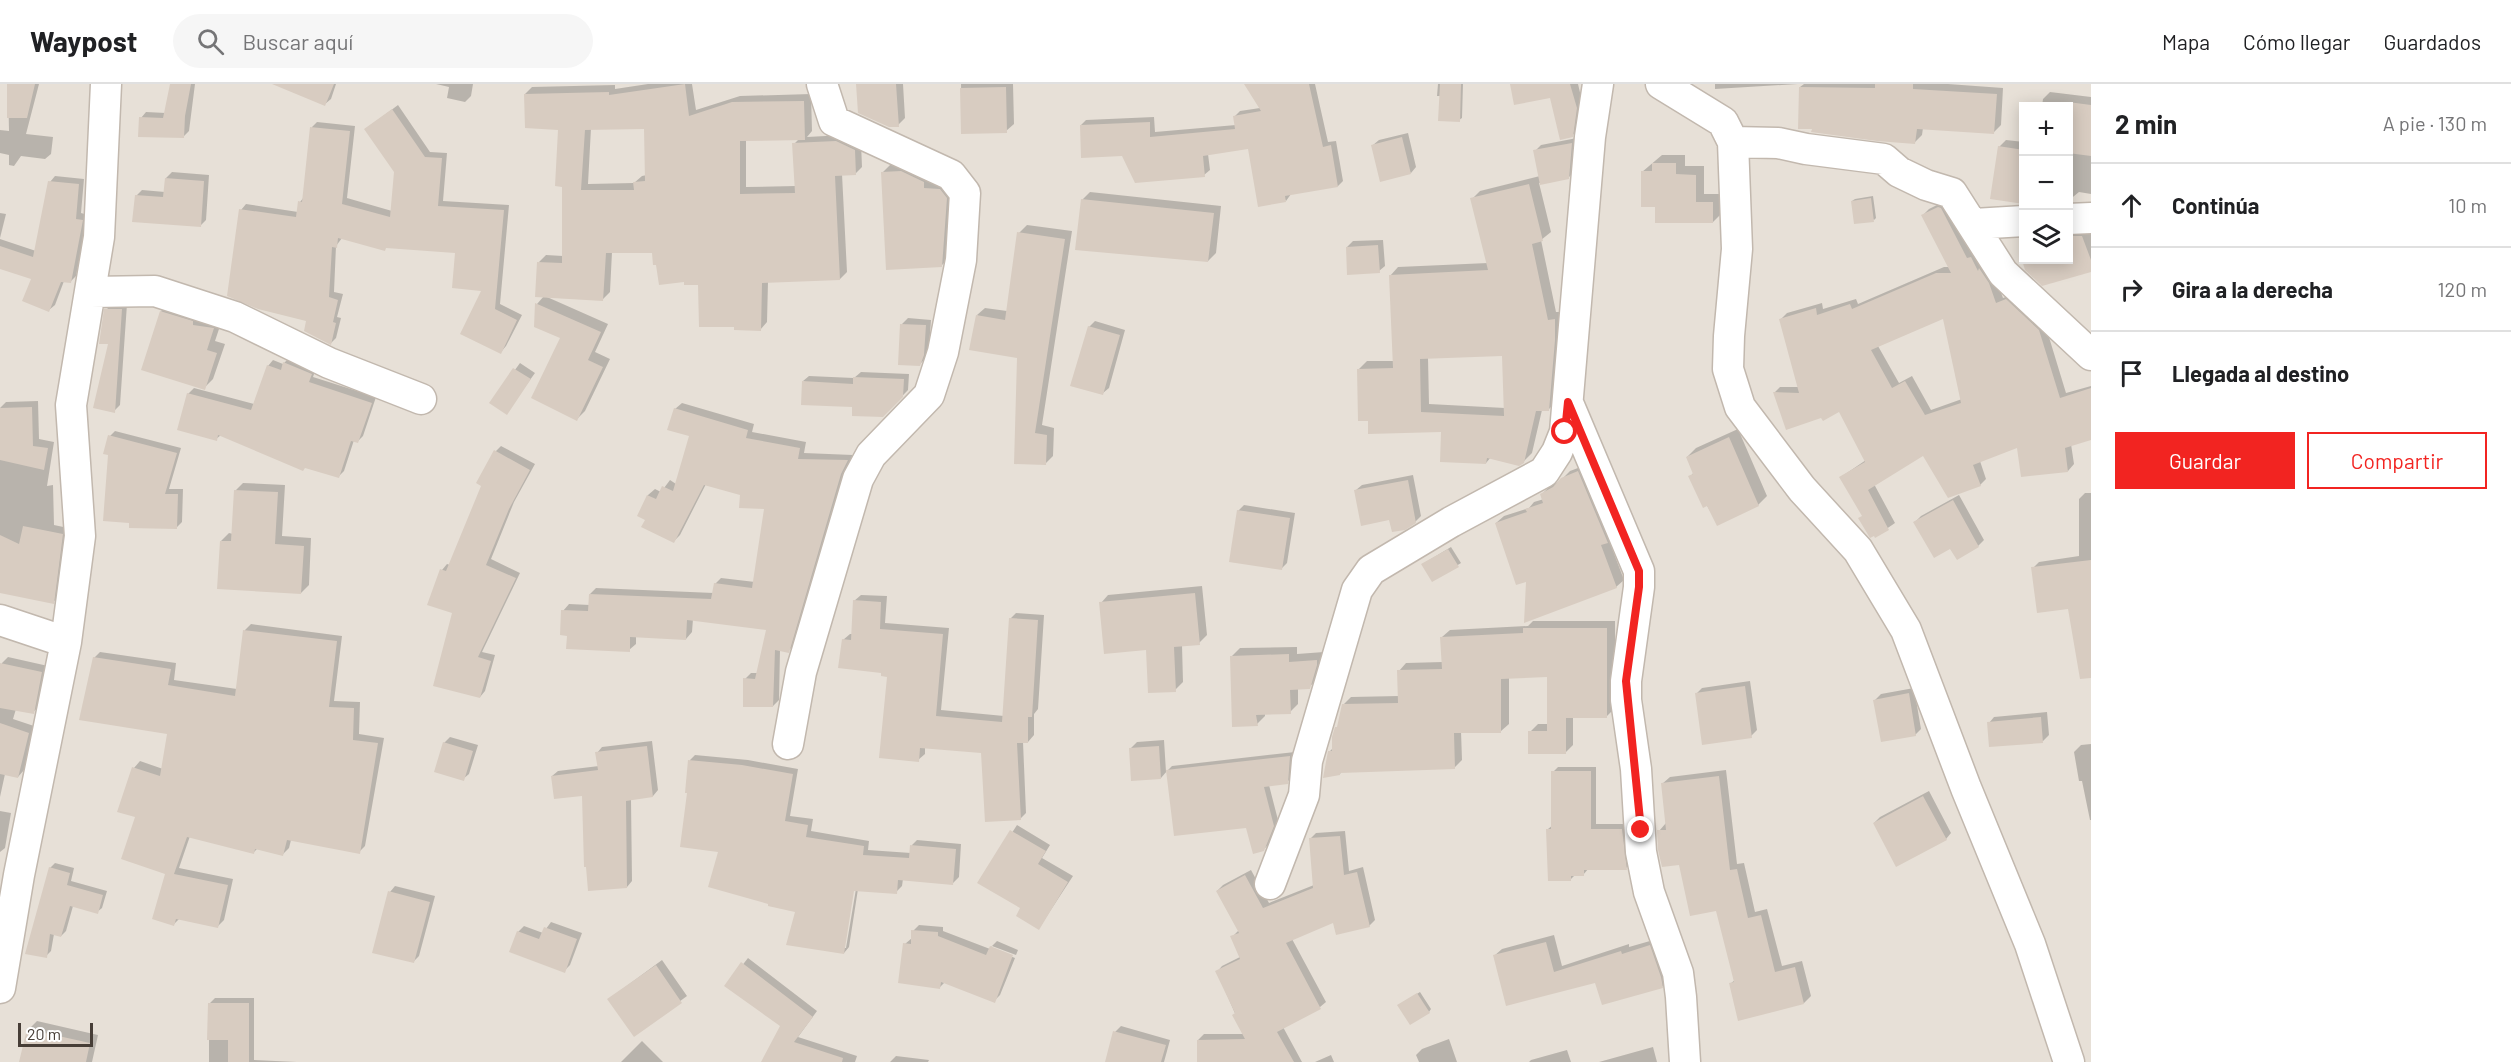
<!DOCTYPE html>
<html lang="es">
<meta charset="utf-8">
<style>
:root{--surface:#fff;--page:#f6f6f6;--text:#202124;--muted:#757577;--line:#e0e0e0;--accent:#f22421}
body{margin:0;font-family:Barlow,sans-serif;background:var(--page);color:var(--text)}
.controls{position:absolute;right:18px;top:18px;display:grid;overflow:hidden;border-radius:0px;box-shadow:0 3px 15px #0003}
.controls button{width:54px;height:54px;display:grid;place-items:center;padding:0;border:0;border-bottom:2px solid var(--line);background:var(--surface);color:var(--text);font:30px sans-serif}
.scale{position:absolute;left:18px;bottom:15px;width:75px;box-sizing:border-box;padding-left:6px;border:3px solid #473e37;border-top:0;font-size:16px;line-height:21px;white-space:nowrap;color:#473e37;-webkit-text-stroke:4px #fff;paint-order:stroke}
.stop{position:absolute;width:18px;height:18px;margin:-14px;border:4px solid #f22421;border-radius:50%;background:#fff}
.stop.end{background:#f22421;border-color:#fff;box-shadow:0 2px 6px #0008}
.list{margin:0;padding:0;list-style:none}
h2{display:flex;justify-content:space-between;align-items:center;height:78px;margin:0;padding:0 24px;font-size:26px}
h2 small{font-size:20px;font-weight:400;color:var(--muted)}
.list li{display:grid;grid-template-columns:39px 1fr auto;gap:18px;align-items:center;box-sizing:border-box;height:84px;padding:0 24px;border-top:2px solid var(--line)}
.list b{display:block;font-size:22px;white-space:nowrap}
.list em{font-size:20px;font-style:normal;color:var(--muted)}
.actions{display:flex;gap:12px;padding:18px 24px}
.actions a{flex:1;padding:14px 0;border:2px solid var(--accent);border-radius:0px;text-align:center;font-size:21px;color:var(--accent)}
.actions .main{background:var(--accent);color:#fff}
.icon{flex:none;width:33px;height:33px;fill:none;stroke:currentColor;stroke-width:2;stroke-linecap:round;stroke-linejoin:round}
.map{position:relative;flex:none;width:2091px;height:978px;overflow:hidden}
header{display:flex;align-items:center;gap:36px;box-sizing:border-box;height:84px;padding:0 30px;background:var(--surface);border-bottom:2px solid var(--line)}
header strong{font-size:28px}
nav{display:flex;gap:33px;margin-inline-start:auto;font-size:21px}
.search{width:420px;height:54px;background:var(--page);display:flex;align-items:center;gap:15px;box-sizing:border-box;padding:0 21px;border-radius:33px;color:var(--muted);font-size:22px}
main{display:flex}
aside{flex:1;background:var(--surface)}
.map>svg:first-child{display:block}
</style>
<header>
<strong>Waypost</strong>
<div class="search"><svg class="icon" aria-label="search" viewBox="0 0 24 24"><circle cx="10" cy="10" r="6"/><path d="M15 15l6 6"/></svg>Buscar aquí</div>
<nav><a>Mapa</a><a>Cómo llegar</a><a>Guardados</a></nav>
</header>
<main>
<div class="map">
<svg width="2091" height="978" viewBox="0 0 2091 978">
<rect width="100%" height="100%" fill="#f3efe8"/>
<!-- residential -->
<path fill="#e7e0d7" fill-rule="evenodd" d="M0 0H2091V978H0ZM2024 22H2068V176H2024Z"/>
<!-- shadow -->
<path fill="#0003" fill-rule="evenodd" d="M8 0H39L26 50 53 53 51 70 45 75 21 72 14 82 9 81V71L0 69V46L9 47Z
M172 0H195L189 47 183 53 141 34 146 28 166 29Z
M279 0H336L331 15 325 20Z
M436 0H473L471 12 465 18 447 14 449 3Z
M648 0H692L696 26 740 12 811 10 812 47 807 53 844 51 861 59 862 83 855 90H842L847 188 840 195 768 198 767 238 760 246 735 241 700 199 685 196 654 168H612L610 208 603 215 547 213 608 240 595 268 610 275 585 327 577 335 562 253 535 242 537 220 544 212 539 178 546 171 563 172V102L560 45 525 10 532 3 615 1V5ZM646 43 647 91 642 92 634 99 588 100 591 44ZM799 55 794 60 796 102 746 103V56Z
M857 0H903L905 34 898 41Z
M961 0H1013L1014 40 1006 47 962 48Z
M1249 0H1315L1328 58 1336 57 1343 97 1338 102 1291 110 1286 117 1249 63 1208 70 1210 86 1204 91 1123 71 1081 41 1086 36 1154 33 1155 48 1236 41 1234 33 1240 27 1260 24Z
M1438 0H1463L1462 34 1459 36 1441 12H1437Z
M1512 0H1578L1582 17 1578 45 1572 52 1551 12Z
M1715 0H1798L1715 5Z
M1804 0H1948L2003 4 2001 41 1994 48 1923 44 1922 51 1915 58 1800 3Z
M2050 8 2091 13V110L2079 108 2068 117V22H2042L2043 15Z
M398 21 430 68 447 69 443 117 509 121 500 220 522 231 506 262 501 268 483 205 457 168 342 154 336 162 334 208 343 210 337 233 341 234 336 254 331 259 241 126 246 120 298 128 300 118 304 113 312 43 317 38 355 42 347 114 392 127 396 87 366 45Z
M1408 49 1416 83 1411 89 1373 61 1379 56Z
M1577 54 1574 88 1568 94 1539 99 1551 148 1541 156 1556 228H1562L1557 317 1549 325 1542 326 1532 369 1523 378 1491 373 1486 379 1443 346 1369 335 1359 285 1367 277H1394L1390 192 1398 183 1488 179 1472 115 1480 107 1540 92 1535 67 1541 61ZM1503 270 1505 324 1429 320 1428 274Z
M2006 56 2024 58V119L1999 63Z
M1662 71H1685V82H1704V110H1722V129L1713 138 1657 122 1642 88Z
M892 79 956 105 950 173 941 182 883 88Z
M172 88 209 91 206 136 200 142 136 112 142 106 165 108 166 94Z
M55 92 84 95 81 129 88 131 76 192 70 198 64 197 55 221 49 226 33 194 0 183V155L36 167 50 98Z
M1090 108 1221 122 1216 169 1208 177 1082 116Z
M1873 112 1876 134 1874 136 1852 117 1855 115Z
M1945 117 1995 192 2003 214 2013 210 2045 240 2066 309 2091 302V354L2071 360 2074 380 2068 387 2019 362 1980 377 1986 395 1980 401 1924 370 1874 400 1895 439 1876 452 1841 393 1866 376 1839 326 1774 309 1780 303H1799L1781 235 1787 229 1822 219 1823 225 1856 215 1858 220 1944 183H1950L1923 131 1929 125ZM1944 233 1962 315 1931 326 1912 292 1899 299 1878 262Z
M0 129 6 130 0 154Z
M2068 140 2091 143V186L2026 185 2019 159 2024 154V176H2068Z
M1027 141 1072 147 1042 341 1054 344 1053 372 1045 380 1015 379 1018 273 977 231 985 224 1007 227 1019 149Z
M1383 156 1385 182 1379 187 1347 163 1353 157Z
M170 219 222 236 215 257 225 260 213 295 204 304 161 227Z
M112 220H127L120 321 114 327 106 226Z
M908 234 931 236 929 264 926 274 920 280 902 240Z
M1095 237 1125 246 1109 304 1103 309 1089 243Z
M290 273 316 284 313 293 376 313 363 352 358 357 354 356 344 387 339 392 221 351 216 355 188 310 194 304 254 320 268 282 273 276 283 280Z
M520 279 535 289 506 329 491 319Z
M861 288 909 290 908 306 883 332 854 322 803 297 809 292 854 294Z
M38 317 39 355 54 358 47 402 53 401 54 441 68 444 60 512 53 518 0 481V324L6 318Z
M682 319 754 340 752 348 806 358 804 369 853 371 847 382 794 561 788 567 780 566 779 616 773 622 745 595 751 589H758L768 545 693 535 692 548 686 555 636 552V560L629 566 569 550 563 527 569 520 590 521V510L596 504 714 509 715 500 721 494 755 498 766 424 742 410 706 400 680 451 674 457 639 431 648 411 655 405 661 408 670 396 676 400 691 351 675 325Z
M1738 345 1767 412 1758 421 1718 440 1690 393 1694 388 1687 373 1696 364Z
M115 347 181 364 169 405H183L182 438 176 444 110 352Z
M501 362 535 380 514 418 491 475 520 489 482 568 495 571 485 607 480 613 442 486 447 480 450 481 496 367Z
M1586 381 1615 450 1609 456 1624 496 1616 503 1528 496 1496 439 1504 432 1529 424 1534 418 1544 415 1542 410 1549 403 1560 397 1570 387Z
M1413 391 1421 432 1415 438 1391 434 1356 406 1362 401Z
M243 399 285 401 282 452 311 454 309 501 301 509 221 457 229 449 233 450 235 407Z
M2085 409H2091V576L2070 524 2033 484 2039 478 2079 472V415Z
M1959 411 1984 456 1978 462 1951 463 1915 438 1921 432Z
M1244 421 1295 429 1287 479 1281 485 1238 427Z
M1451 463 1461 479 1433 496 1426 478Z
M1202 502 1207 551 1199 559 1182 561 1183 598 1175 606 1148 564 1101 519 1108 511Z
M861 511 887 512 885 539 949 544 941 626 1004 632 1010 535 1016 529 1044 531 1038 625 1034 630V651L1028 658H1023L1026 729 1020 735 983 667 925 663V670L918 676 888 591 843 556 850 550H852L854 517Z
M1533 537H1615V624L1607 632H1573V661L1565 669 1530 648 1538 640H1548V592L1509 593V640L1501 647H1461L1462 676 1454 684 1342 687 1340 690 1329 668 1334 663 1343 621 1351 613 1399 612V587L1406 579 1443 578 1442 553 1450 546 1528 542Z
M251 540 342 552 334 617 360 618 359 650 384 654 365 762 359 768 291 756 289 764 283 770 258 764 253 769 190 752 179 784 233 795 224 836 218 842 180 834 174 840 167 789 137 732 134 684 140 677 163 685 168 649 94 574 100 568 176 579 174 596 237 605 245 546Z
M1297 563V570L1324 568 1318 595 1309 603 1298 604V620L1290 628 1265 629V632L1257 640 1232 572 1240 564Z
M8 573 48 582 40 622 33 628 16 625 13 635 34 642 24 686 18 693 5 690 0 713V588L2 579Z
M1750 597 1757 646 1751 652 1696 610 1702 604Z
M1914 604 1921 645 1915 651 1875 616 1881 610Z
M2047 628 2049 651 2043 657 1989 639 1994 633Z
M450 653 478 661 469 690 463 695 444 659Z
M1164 656 1166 688 1172 682 1295 668 1292 693 1287 698 1269 701 1278 736 1269 760 1263 766 1247 742 1167 687 1161 694 1131 664 1137 658Z
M652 657 658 706 653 712 631 715 632 797 627 803 583 711 552 692 558 687 599 682 597 669 602 663Z
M2091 660V736H2090L2082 697H2079L2074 668 2081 661Z
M695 671 748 676 798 685 790 732 813 735 811 747 869 757 868 766 911 769 912 761 917 756 961 760 959 793 953 799 903 795 902 802 896 808 858 805 849 863 844 869 797 827 720 767 689 707 690 676ZM854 799H857L846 864H843Z
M1558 683H1596V740H1627L1632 779 1626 784H1589L1583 791H1575L1571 795 1548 745 1553 741V688Z
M1726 686 1737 780 1744 779 1755 828 1767 825 1782 882 1802 877 1811 912 1804 919 1730 900 1735 896 1717 825 1681 779 1659 747 1666 739 1662 700 1670 693Z
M1929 707 1951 749 1946 755 1874 739 1880 733Z
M0 727 11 729 5 764 0 768Z
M1017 741 1050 761 1042 774 1073 792 1039 844 1022 824 980 798Z
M1345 747 1349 787 1363 783 1375 836 1369 842 1334 837 1292 855 1326 918 1320 923 1283 943 1302 978H1198V956L1204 950H1244L1217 888 1222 882 1240 873 1232 853 1239 846 1217 807 1223 801 1251 786 1269 819 1314 801 1310 755 1316 749Z
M55 779 74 784 71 797 107 807 102 824 97 828 73 822 66 847 61 852 54 850 51 867 46 872 50 784Z
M395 802 435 812 419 872 413 878 390 808Z
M551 838 582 849 570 881 564 887 518 848 524 842 543 849Z
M919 841 943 843V847L990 865 992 862V865L1015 874 1000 911 994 917 945 898 939 904 905 860 912 854 913 847Z
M1554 851 1562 882 1629 860V863L1657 855 1669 895 1662 903 1596 897 1507 920 1494 872 1502 865Z
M997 857 1018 866 1016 871 992 862Z
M748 874 817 927 798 953 857 972 855 978H762L782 941 726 902Z
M662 876 687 912 634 951 609 915Z
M1420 908 1431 925 1429 928 1402 919Z
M215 914H254V976L297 978H209V920Z
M37 937 98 951 92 978H20L28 946Z
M1121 942 1170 956 1164 978H1106L1115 948Z
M1449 955 1457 978H1419L1416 971 1422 965Z
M642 957 663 978H621Z
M1653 963 1657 978H1599Z
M1567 966 1571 978H1529L1531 976Z
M1331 971 1334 978H1315Z
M896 972 929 976 928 978H890Z"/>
<!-- building -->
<path fill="#d8ccc1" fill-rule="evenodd" d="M7 0H35L27 34H7Z
M170 0H191L185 32 184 54 138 53 139 33 163 34Z
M272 0H334L325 22Z
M685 0 689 32 732 18 804 17 805 56 740 57V110L795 109 792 59 836 57 855 66 856 91 835 92 840 196 762 199 761 247 734 246V243H699L698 201H684V198L659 201 656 181H653L652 169H606L603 217 535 213 537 178 562 179V103L555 102 558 46 525 44 524 10 609 8V11ZM644 45 645 97 633 98 634 106H581L585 46Z
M856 0H896L899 43H889L858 29Z
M1244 0H1309L1323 63 1331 61 1338 103 1285 112 1286 118 1258 123 1248 65 1203 72 1205 93 1135 99 1122 72 1081 74 1080 41 1150 38V53L1235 45 1233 32 1261 27Z
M1440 0H1461L1460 38 1438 37Z
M1510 0H1570L1577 24 1573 53 1560 56 1550 14 1514 21Z
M1875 0H1913V5L1997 10 1994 50 1917 45 1915 60 1877 57 1811 48 1812 45H1798L1799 3 1875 4Z
M1006 3 1007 49 961 50 960 4Z
M2068 18 2091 21V72L2068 69Z
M392 25 425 73 442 74 438 122 504 126 495 225 517 236 501 270 460 250 481 207 452 204 455 169 386 164 385 167 338 154 337 164 332 163 329 213 338 216 333 238 336 239 331 261 304 247 306 237 258 225 227 212 239 125 296 133 298 117 302 118 310 43 350 47 342 120 390 133 394 88 364 45Z
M1402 53 1411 90 1380 98 1371 61Z
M1572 59 1569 95 1540 101 1533 66Z
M1998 62 2024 66V120L1990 115Z
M1652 79H1676V90L1696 91V118H1713V139H1655V123H1641V87H1652Z
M901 87 924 98V104L940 105 947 114 942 183 886 186 881 88Z
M165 94 204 97 201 143 132 138 135 111 163 113Z
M48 97 79 100 76 135 83 136 71 199 61 198 49 228 22 217 31 195 0 185V162L33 173Z
M1529 100 1543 157 1532 160 1548 236 1555 235V256L1549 327H1536L1524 379 1519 382 1487 374 1486 380 1440 378 1441 348 1368 350V337H1358L1357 285 1393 284 1389 191 1488 186 1470 114ZM1502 272 1504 332 1421 328 1420 275Z
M1871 114 1874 138 1854 140 1851 117Z
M1081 115 1214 129 1208 178 1075 166Z
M1938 123 1941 124 1967 174 1971 173 1978 187 1979 184 1989 199 1996 219 2006 215 2039 246 2060 314 2091 304V356L2065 364 2068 388 2021 393 2017 364 1973 381 1981 402 1948 414 1923 372 1868 406 1889 446 1875 454 1874 452 1870 454 1858 434 1862 432 1839 393 1865 378 1839 328 1823 337 1821 334 1786 346 1773 308 1799 309 1779 235 1816 224 1817 231 1850 220 1852 225 1936 189H1951L1921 131ZM1943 235 1961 319 1925 331 1905 297 1892 304 1871 266Z
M1017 148 1065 155 1035 349 1047 351 1046 381 1014 380 1017 274 969 266 976 231 1005 236Z
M2068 152H2082L2091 176V188L2042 202 2025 186 2022 176H2068Z
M1378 161 1380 189 1347 191 1346 163Z
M535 219 601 248 588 276 603 283 577 337 531 314 560 254 534 243Z
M104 225H122L115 329 93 324 108 260H99Z
M160 227 193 237V241L214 244 207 266 217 269 205 306 141 286Z
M900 240 926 241 924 271 920 282 898 281Z
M1088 242 1120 251 1103 311 1070 302Z
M283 278 312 290 309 298 372 319 358 359 351 357 339 394 305 384 303 387 218 351 217 357 177 346 187 309 251 326 267 281 281 286Z
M513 284 531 295 507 331 489 319Z
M853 293 904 295 903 313 883 333 852 332V323L801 321 802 297 853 300Z
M32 323 33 362 48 364 44 386 0 376V324Z
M674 324 748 346 746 354 800 364 798 375 848 376 841 390 789 569 775 566 773 623H743V594L755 595 766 546 687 536 686 556 630 553V568L566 565 567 552 560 551 561 526 588 527 589 510 711 515 714 499 752 504 764 425 739 424 740 411 704 401 674 459 641 443 645 436 637 432 647 411 656 415 662 402 673 407 689 352 667 346Z
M108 351 177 369 165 410H178L177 445 129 444V439L103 437 108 371 103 370Z
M1729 353 1759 422 1717 442 1707 422 1703 424 1688 392 1693 390 1686 373Z
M494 366 530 386 509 425 486 481 516 494 478 573 491 577 480 614 433 602 452 529 427 521 440 485 446 487 481 402 476 399Z
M1578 387 1608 459 1601 461 1617 504 1524 539 1526 498 1516 501 1495 439 1527 428 1525 425 1543 419 1540 410 1553 403 1561 394Z
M1408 396 1416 439 1405 446 1392 448 1389 436 1361 442 1354 406Z
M234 406 278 408 275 460 304 462 301 510 217 505 220 457H231Z
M1953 416 1979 463 1957 476 1950 465 1934 474 1913 438Z
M1237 426 1290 434 1282 486 1229 478Z
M23 442 63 450 54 520 0 509V451L19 460Z
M1448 465 1459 483 1432 498 1421 480Z
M2091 476V594L2080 595 2068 525 2037 529 2031 483Z
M1195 509 1200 561 1174 563 1176 608 1148 609 1146 566 1104 570 1099 518Z
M853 516 881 518 880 545 943 550 936 632 1002 638 1009 534 1038 536 1032 633H1028V659H1017L1021 736 985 738 981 669 920 664 919 678 879 674 887 593 881 592V589L838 584 842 555 851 556Z
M1523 544H1607V634H1566V670H1528V647H1547V593L1501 595V649H1454L1455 685 1340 689V691L1323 694 1328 667H1332V653L1335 643H1337L1342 620 1398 619 1397 586 1442 585 1440 553 1523 549Z
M243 546 337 557 329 623 354 624 353 656 378 659 360 770 287 756 283 772 255 765 254 770 187 753 174 790 228 801 218 844 176 835 174 842 152 835 165 790 121 775 135 733 117 728 132 683 160 692 167 650 79 636 93 573 171 585 168 601 235 612Z
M1289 570V578L1317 576V581L1310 605 1290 606 1291 630 1256 631 1258 642 1232 643 1230 572Z
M0 579 42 588 34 630 0 624Z
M1745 602 1752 654 1702 661 1695 609Z
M1909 609 1916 652 1881 658 1873 616Z
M2041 633 2043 659 1989 663 1987 638Z
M0 639 29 649 18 694 0 690Z
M443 658 473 667 464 697 434 688Z
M647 662 653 713 626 717 627 804 588 807 586 783H584L582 712 554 715 551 692 598 686 595 668Z
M1159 662 1161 695 1131 697 1129 664Z
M1290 672 1288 700 1264 703 1274 742 1264 767 1253 770 1246 744 1174 752 1166 686Z
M688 676 742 681 793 690 785 737 808 741 806 753 864 762 863 771 909 774 910 761 956 765 953 801 898 796 897 810 854 807 844 870 786 861 795 828 768 822V820L708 803 718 768 680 763 687 709H685Z
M1551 687H1591V745H1622L1627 786H1584V792H1571V797H1548L1546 745H1551Z
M1719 692 1730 786 1737 785 1748 834 1761 831 1775 888 1795 883 1804 920 1738 937 1729 899 1734 898 1716 827 1690 832 1679 781 1662 783 1658 766 1657 746H1666L1661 699Z
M1923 712 1947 756 1896 783 1873 739Z
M1010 746 1046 767 1038 780 1068 798 1039 846 1016 832 1020 824 977 799Z
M1340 752 1344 791 1357 788 1370 843 1336 851 1333 839 1286 859 1321 925 1277 948 1294 978H1197V956L1245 955 1232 931 1235 929 1215 887 1240 875 1230 852 1239 849 1216 807 1245 791 1263 824 1313 804 1309 754Z
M49 783 70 789 67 801 103 811 98 830 70 822 61 853 50 850 47 874 25 870Z
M388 807 430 818 414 879 372 869Z
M544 843 577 855 565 889 509 868 517 847 539 855Z
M911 846 938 848V852L986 871 990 862 1013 871 995 919 941 898 940 905 898 899 903 859 911 860Z
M1546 858 1554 888 1621 867 1622 870 1650 861 1661 893 1663 904 1602 921 1595 899 1506 922 1493 871Z
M741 878 813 933 794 958 843 974 842 978H761L780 942 724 902Z
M656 881 682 919 634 953 607 915Z
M1417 909 1430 929 1410 941 1397 921Z
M208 919H249V978H228V956H207Z
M27 945 90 959 86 978H19Z
M1113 947 1166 961 1161 978H1105Z"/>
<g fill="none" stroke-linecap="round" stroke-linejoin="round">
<defs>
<path id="minor" d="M1661 0 1723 38 1733 58 1737 165 1729 252 1728 285 1740 323 1802 405 1858 466 1906 546 1966 704 2030 860 2069 978
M1733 58 1778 59 1806 65 1884 75 1899 88 1926 101 1952 109 2003 189 2091 271
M2068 135 2091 134
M1974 140 2024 137
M91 208 155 207 235 233 329 279 421 315
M1568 319 1639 487V503L1626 597V616L1636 685 1641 768 1649 808 1678 889 1681 913 1685 978
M0 536 66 558
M788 660 801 588 858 395 871 371 929 311 943 268 961 176 965 109 951 91 834 37 822 0
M1270 800 1304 711 1307 677 1357 506 1371 486 1451 438 1544 388 1557 368 1565 348 1590 53 1598 0
M0 904 19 791 66 558 80 452 71 321 99 153 106 0"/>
</defs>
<!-- minor casing -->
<use href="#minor" stroke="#c2b8ae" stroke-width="33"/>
<!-- minor -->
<use href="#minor" stroke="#fff" stroke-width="30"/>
</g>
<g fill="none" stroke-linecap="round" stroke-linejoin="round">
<!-- route -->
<path stroke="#f22421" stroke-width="8" d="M1565 348 1568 318 1639 487V503L1626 597 1641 746"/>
</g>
</svg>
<div class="controls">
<button>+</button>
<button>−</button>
<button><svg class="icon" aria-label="layers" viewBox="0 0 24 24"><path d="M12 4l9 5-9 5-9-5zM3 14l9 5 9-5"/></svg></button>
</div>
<div class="scale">20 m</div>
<div class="stop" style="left:1565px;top:348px"></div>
<div class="stop end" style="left:1641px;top:746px"></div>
</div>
<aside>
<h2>2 min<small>A pie · 130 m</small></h2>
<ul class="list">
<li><svg class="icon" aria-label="ahead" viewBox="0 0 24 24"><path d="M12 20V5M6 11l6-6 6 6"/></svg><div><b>Continúa</b></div><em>10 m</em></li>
<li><svg class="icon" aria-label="right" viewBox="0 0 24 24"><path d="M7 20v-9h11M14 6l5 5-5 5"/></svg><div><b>Gira a la derecha</b></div><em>120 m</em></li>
<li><svg class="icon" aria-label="arrive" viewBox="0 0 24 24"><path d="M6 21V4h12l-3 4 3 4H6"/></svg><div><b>Llegada al destino</b></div></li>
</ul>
<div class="actions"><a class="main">Guardar</a><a>Compartir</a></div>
</aside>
</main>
